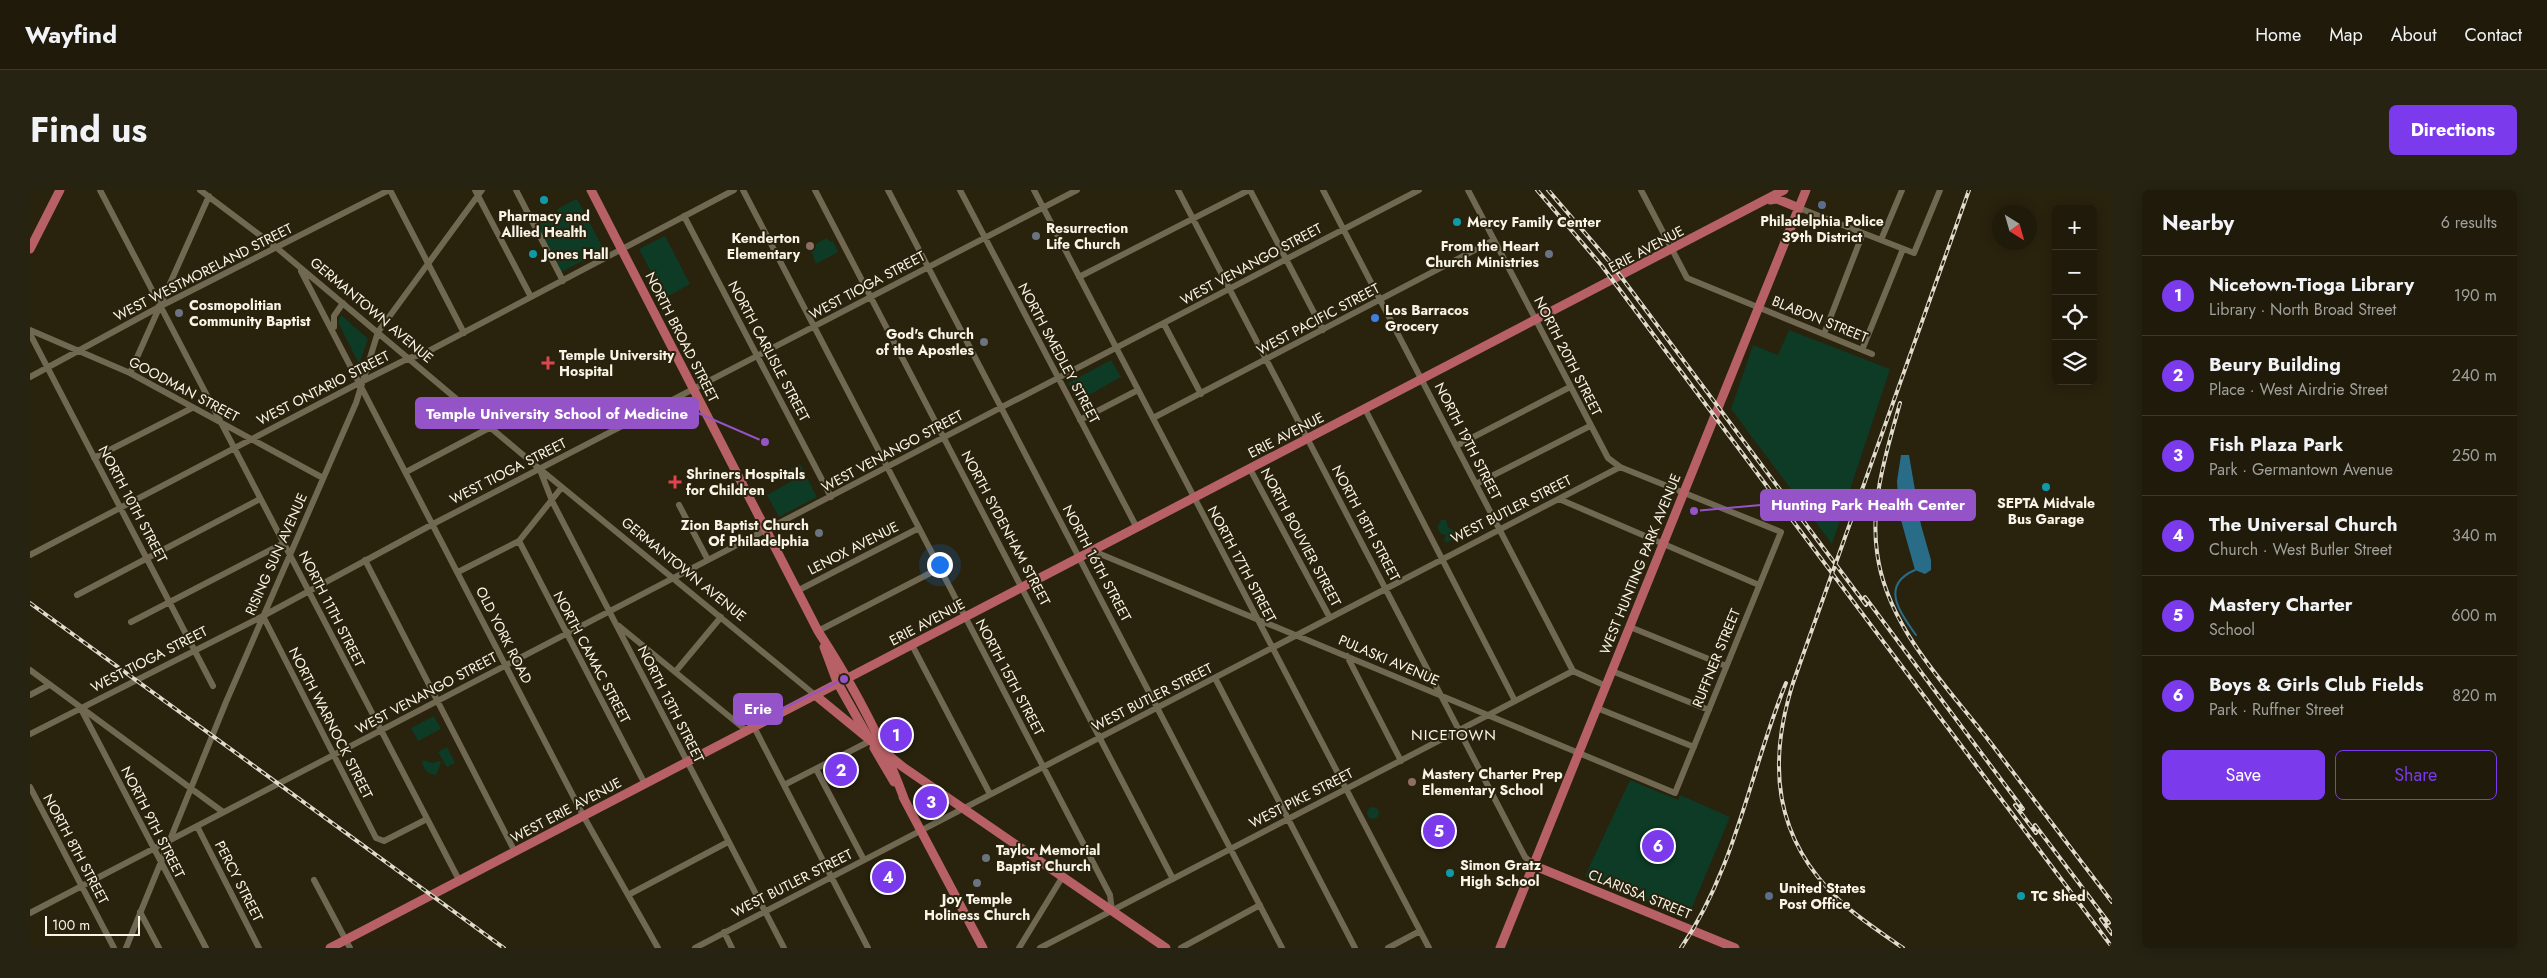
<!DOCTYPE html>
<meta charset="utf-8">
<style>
:root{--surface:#1f1a0a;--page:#272313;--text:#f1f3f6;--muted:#a1a19c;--line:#3c382b;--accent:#7c3aed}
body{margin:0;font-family:Jost,sans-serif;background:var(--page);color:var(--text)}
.controls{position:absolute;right:15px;top:15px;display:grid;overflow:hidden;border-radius:8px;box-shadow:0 2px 12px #0003}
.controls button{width:45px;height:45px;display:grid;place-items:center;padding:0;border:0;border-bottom:1px solid var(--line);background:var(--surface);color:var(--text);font:25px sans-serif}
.compass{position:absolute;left:1962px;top:15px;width:45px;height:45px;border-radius:50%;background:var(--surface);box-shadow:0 2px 12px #0003;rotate:143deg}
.scale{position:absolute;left:15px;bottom:12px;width:95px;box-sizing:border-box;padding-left:5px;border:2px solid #f8f4e7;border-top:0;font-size:14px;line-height:18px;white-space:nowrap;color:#f8f4e7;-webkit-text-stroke:4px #29220d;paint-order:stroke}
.you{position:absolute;left:909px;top:374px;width:18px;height:18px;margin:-12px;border:4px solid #fff;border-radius:50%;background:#1a73e8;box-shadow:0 0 0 8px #1a73e833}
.badge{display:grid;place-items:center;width:32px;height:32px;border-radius:50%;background:var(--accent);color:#fff;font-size:16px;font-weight:700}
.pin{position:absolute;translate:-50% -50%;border:2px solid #fff;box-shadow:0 1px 5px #0006}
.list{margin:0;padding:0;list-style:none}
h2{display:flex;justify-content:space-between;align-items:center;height:65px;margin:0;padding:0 20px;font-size:21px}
h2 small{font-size:16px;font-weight:400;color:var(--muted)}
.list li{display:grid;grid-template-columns:32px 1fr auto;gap:15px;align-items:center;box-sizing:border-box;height:80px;padding:0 20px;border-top:1px solid var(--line)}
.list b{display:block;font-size:19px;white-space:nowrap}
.list p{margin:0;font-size:16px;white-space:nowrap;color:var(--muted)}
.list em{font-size:16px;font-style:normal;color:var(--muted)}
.actions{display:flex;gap:10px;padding:15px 20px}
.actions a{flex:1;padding:11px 0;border:1px solid var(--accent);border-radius:8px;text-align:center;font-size:18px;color:var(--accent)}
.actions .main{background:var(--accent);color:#fff}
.icon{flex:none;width:28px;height:28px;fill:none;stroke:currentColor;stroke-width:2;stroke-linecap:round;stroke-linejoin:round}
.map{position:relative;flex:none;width:2082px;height:758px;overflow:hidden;border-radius:8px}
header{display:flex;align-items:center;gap:30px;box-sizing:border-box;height:70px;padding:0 25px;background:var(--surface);border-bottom:1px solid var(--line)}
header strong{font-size:24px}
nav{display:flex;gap:28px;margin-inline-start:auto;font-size:18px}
.intro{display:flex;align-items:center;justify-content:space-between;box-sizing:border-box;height:120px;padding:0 30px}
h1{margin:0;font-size:35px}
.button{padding:12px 22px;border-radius:8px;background:var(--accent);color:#fff;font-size:18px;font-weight:700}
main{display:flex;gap:30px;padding:0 30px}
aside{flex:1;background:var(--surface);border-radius:8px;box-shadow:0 2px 12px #0003}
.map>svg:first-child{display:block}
</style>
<header>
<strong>Wayfind</strong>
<nav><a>Home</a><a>Map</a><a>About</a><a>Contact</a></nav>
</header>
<div class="intro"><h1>Find us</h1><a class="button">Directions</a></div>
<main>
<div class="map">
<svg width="2082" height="758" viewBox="0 0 2082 758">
<rect width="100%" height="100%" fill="#29220d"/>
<!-- green -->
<path fill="#0d3b25" d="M547 9 572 56 570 57 572 61 531 82 507 35 528 22 527 19Z
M635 46 660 94 635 108 609 59Z
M797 48 800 52 803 51 808 62 786 74 780 57Z
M311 125 338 149 329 174 308 132Z
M1759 140 1860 179 1802 354 1701 219 1723 155 1748 165Z
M1081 170 1091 187 1048 211 1038 193Z
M770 274 787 307 749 327 737 305 762 291 757 281Z
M1411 330H1416L1418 337 1425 342 1424 348 1417 353 1414 350 1416 345 1411 344 1407 337Z
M404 526 411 539 388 551 381 538Z
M417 557 425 573 417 577 408 562Z
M394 570 402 573 409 571 411 573 406 585C399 585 393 579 392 572Z
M1600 590 1648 610 1650 605 1700 627 1658 727 1555 686Z
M892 604 917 621 904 628Z
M1337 623a6 6 0 1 1 12 0a6 6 0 1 1-12 0Z"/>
<!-- water -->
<path fill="#286c88" d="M1871 265H1879L1891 335 1901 370V380L1895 384 1885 380 1869 323 1867 291Z"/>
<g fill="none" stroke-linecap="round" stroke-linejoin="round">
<!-- stream -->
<path stroke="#286c88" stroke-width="2" d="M1885 380C1850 395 1869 422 1886 445"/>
<!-- minor -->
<path stroke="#706851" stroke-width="6" d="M70 0 429 690
M170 0 247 58 505 275 785 505
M360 0 434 143
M445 0 501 107
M486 0 533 91
M713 0 1080 705 1082 721
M785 0 1143 689
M858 0 1252 758
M930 0 1107 338
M1004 0 1399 758
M1148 0 1495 667 1505 676
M1220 0 1293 140
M1293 0 1543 481 1576 496
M1611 0 1657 88 1842 164
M1769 18 1884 63 1910 0
M654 26 801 307
M1851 50 1872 0
M271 81 554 627 628 758
M1049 87 1219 0
M1134 134 1171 204
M304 137V126L313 113
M0 140 100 183 293 288
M0 144 183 496
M1794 144 1833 43
M1832 160 1873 59
M100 183 179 6
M0 187 129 117 359 0
M1335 219 1485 511
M1123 228 1464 50
M1050 230 1108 200
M1426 256 1540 197
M64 268 162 218
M1220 279 1300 428
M510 280 522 311 754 758
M376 282 461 237
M1446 294 1560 236
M1529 309 1729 395
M649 315 678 370
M489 351 615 594
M1063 361 1645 603 1751 342 1590 277 1578 268 1438 0
M0 365 329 193 379 168 393 164 704 0
M335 370 485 662
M428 382 489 351 532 297
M767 401 889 338
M47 405 230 309
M233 426 346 648 354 651 397 629
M101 432 254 353
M589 436 717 541
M1600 437 1696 476
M788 441 910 378
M882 455 960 604
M1317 466 1371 571
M0 480 193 622
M646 481 691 427
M1582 481 1679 520
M1185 488 1325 758
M0 505 19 495
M50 517 176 758
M1567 518 1664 557
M724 537 838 758
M0 544 233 426 403 334 1047 0
M786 579 834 670
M754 595 840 551
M0 597 84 758
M167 636 229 758
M284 690 320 758
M598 705 698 652
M110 722 129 758
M0 723 1389 0
M694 742 702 758
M96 758 196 512 326 213 348 142 452 0
M665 758 1590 277
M989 758 1033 686
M1010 758 1543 481
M1151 758 1230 715
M1358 758 1390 741"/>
<!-- major -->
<path stroke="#b76065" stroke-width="9" d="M561 0 788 441C823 495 853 550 875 611
M1740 10 1747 9 1769 18
M0 59 30 0
M794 457 807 492 838 547
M785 505 873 577 1136 758
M844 558 864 592
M873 607 953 758
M1505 676 1705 758
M300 758 1754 0
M1470 758 1776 0"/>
<defs>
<path id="rail" d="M1507 0 1572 76 2082 757
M1518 0 1580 72 1836 415
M1870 213C1857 260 1840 312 1847 362 1856 436 1916 495 1960 552 2000 605 2041 658 2082 712
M1835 407 1993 619
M0 413 474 758
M1985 615 2006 643
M2005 635 2079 733
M2071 729 2082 744
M1651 758C1706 678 1720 581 1756 493
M1873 758C1852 743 1828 728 1809 710 1744 648 1737 575 1763 493L1939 0"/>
</defs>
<!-- rail casing -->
<use href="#rail" stroke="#dfdbcd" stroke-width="4"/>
<!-- rail -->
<use href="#rail" stroke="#29220d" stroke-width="2" stroke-dasharray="5.5" stroke-linecap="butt"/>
</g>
<!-- markers -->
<g fill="#0f9aa8" stroke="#29220d" stroke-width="2">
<circle cx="514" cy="10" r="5"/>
<circle cx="1427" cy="32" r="5"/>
<circle cx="503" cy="64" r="5"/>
<circle cx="2016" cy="297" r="5"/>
<circle cx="1420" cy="683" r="5"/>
<circle cx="1991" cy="706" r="5"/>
</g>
<g fill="#5c6f8a" stroke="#29220d" stroke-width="2">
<circle cx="1792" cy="15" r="5"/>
<circle cx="1739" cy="706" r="5"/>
</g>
<g fill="#6b7280" stroke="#29220d" stroke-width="2">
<circle cx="1006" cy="46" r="5"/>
<circle cx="1519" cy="64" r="5"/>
<circle cx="149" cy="123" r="5"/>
<circle cx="954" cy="152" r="5"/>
<circle cx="789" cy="343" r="5"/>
<circle cx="956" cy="668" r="5"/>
<circle cx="947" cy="693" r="5"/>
</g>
<g fill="#8d6e63" stroke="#29220d" stroke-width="2">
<circle cx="780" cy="56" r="5"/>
<circle cx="1382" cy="592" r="5"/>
</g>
<circle fill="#3f7fe0" stroke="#29220d" stroke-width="2" cx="1345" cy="128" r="5"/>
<g fill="#e0444e" stroke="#29220d" stroke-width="2">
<path d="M515.5 165.5h5v5h5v5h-5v5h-5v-5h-5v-5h5z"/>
<path d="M642.5 284.5h5v5h5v5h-5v5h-5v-5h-5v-5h5z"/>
</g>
<g text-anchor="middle" stroke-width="4" stroke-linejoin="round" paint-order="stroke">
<!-- poi labels -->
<g font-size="14" font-weight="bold" fill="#f8f4e7" stroke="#29220d" text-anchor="start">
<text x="514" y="31" text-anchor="middle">Pharmacy and<tspan x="514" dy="16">Allied Health</tspan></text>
<text x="1792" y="36" text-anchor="middle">Philadelphia Police<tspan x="1792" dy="16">39th District</tspan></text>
<text x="1437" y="37">Mercy Family Center</text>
<text x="1016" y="43">Resurrection<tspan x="1016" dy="16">Life Church</tspan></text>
<text x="770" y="53" text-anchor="end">Kenderton<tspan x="770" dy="16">Elementary</tspan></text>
<text x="1509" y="61" text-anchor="end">From the Heart<tspan x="1509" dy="16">Church Ministries</tspan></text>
<text x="513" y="69">Jones Hall</text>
<text x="159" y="120">Cosmopolitian<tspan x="159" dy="16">Community Baptist</tspan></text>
<text x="1355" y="125">Los Barracos<tspan x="1355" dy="16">Grocery</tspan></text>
<text x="944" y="149" text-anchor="end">God's Church<tspan x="944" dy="16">of the Apostles</tspan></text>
<text x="529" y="170">Temple University<tspan x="529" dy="16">Hospital</tspan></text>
<text x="656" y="289">Shriners Hospitals<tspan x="656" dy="16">for Children</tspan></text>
<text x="2016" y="318" text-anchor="middle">SEPTA Midvale<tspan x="2016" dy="16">Bus Garage</tspan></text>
<text x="779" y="340" text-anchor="end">Zion Baptist Church<tspan x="779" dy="16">Of Philadelphia</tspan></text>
<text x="1392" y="589">Mastery Charter Prep<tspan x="1392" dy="16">Elementary School</tspan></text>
<text x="966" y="665">Taylor Memorial<tspan x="966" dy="16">Baptist Church</tspan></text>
<text x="1430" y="680">Simon Gratz<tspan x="1430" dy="16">High School</tspan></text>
<text x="1749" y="703">United States<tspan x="1749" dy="16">Post Office</tspan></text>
<text x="2001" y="711">TC Shed</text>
<text x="947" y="714" text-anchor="middle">Joy Temple<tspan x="947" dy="16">Holiness Church</tspan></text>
</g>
<!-- street labels -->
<g font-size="14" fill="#f8f4e7" stroke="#29220d">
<text transform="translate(1616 59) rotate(-28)" y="5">ERIE AVENUE</text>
<text transform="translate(1221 74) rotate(-28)" y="5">WEST VENANGO STREET</text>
<text transform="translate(173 82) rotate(-27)" y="5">WEST WESTMORELAND STREET</text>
<text transform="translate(837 95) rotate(-28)" y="5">WEST TIOGA STREET</text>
<text transform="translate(342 120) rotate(40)" y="5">GERMANTOWN AVENUE</text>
<text transform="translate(1288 129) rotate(-28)" y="5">WEST PACIFIC STREET</text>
<text transform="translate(1790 129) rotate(22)" y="5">BLABON STREET</text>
<text transform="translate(652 147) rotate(63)" y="5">NORTH BROAD STREET</text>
<text transform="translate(739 161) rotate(62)" y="5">NORTH CARLISLE STREET</text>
<text transform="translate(1029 163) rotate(62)" y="5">NORTH SMEDLEY STREET</text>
<text transform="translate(1538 166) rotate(63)" y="5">NORTH 20TH STREET</text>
<text transform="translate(293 198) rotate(-27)" y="5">WEST ONTARIO STREET</text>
<text transform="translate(154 199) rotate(28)" y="5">GOODMAN STREET</text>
<text transform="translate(1256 245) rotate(-27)" y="5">ERIE AVENUE</text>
<text transform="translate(1438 251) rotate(63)" y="5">NORTH 19TH STREET</text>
<text transform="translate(862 261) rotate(-28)" y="5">WEST VENANGO STREET</text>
<text transform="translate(478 281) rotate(-27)" y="5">WEST TIOGA STREET</text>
<text transform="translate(103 314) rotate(62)" y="5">NORTH 10TH STREET</text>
<text transform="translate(1481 319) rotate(-27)" y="5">WEST BUTLER STREET</text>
<text transform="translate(1336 333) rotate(62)" y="5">NORTH 18TH STREET</text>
<text transform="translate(976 338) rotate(62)" y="5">NORTH SYDENHAM STREET</text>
<text transform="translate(1271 347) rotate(62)" y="5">NORTH BOUVIER STREET</text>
<text transform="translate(823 358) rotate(-27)" y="5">LENOX AVENUE</text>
<text transform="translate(246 364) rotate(-66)" y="5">RISING SUN AVENUE</text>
<text transform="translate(1067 373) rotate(62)" y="5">NORTH 16TH STREET</text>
<text transform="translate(1212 374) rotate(62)" y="5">NORTH 17TH STREET</text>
<text transform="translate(1610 374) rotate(-68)" y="5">WEST HUNTING PARK AVENUE</text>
<text transform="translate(654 379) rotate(39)" y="5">GERMANTOWN AVENUE</text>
<text transform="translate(302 419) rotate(63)" y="5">NORTH 11TH STREET</text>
<text transform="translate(897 432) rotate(-28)" y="5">ERIE AVENUE</text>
<text transform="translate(474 445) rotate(63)" y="5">OLD YORK ROAD</text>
<text transform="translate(562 467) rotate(62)" y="5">NORTH CAMAC STREET</text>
<text transform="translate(1686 468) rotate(-68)" y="5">RUFFNER STREET</text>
<text transform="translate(119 469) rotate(-27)" y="5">WEST TIOGA STREET</text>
<text transform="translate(1359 470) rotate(23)" y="5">PULASKI AVENUE</text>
<text transform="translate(980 487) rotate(62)" y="5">NORTH 15TH STREET</text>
<text transform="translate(396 503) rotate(-28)" y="5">WEST VENANGO STREET</text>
<text transform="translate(1122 507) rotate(-27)" y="5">WEST BUTLER STREET</text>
<text transform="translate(641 514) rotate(63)" y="5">NORTH 13TH STREET</text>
<text transform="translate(301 533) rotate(63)" y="5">NORTH WARNOCK STREET</text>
<text transform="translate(1271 608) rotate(-27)" y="5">WEST PIKE STREET</text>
<text transform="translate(536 620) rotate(-28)" y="5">WEST ERIE AVENUE</text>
<text transform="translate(123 632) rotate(63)" y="5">NORTH 9TH STREET</text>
<text transform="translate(46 659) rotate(62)" y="5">NORTH 8TH STREET</text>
<text transform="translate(209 691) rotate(63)" y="5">PERCY STREET</text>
<text transform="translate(762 693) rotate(-27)" y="5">WEST BUTLER STREET</text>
<text transform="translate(1610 704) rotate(22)" y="5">CLARISSA STREET</text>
</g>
<!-- neighbourhood labels -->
<g font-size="15" letter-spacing="1" fill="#f8f4e7" stroke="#29220d">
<text x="1424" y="550">NICETOWN</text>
</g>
</g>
<!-- callouts -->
<path fill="none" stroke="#9454c7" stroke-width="2" d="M735 252L668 223M1664 321L1731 315M814 489L752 519"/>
<g fill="#9454c7" stroke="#29220d" stroke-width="2">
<circle cx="735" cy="252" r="5"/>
<circle cx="1664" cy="321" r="5"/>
<circle cx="814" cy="489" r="5"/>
</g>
<g fill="#9454c7" stroke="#9454c7" stroke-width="2">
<rect x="386" y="208" width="282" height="30" rx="5"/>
<rect x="1731" y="300" width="214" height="30" rx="5"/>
<rect x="704" y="504" width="48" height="30" rx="5"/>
</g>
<g font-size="15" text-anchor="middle" font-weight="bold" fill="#fff">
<text x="527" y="229">Temple University School of Medicine</text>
<text x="1838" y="320">Hunting Park Health Center</text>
<text x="728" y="524">Erie</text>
</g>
</svg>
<div class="controls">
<button>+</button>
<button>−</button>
<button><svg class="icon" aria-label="locate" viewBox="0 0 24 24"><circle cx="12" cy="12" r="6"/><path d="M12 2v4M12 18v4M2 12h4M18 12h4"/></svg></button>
<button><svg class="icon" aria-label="layers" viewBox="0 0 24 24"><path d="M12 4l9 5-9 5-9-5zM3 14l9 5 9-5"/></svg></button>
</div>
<svg class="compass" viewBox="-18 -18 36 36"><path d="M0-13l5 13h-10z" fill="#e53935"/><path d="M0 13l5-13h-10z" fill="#a1a19c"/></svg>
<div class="scale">100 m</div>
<div class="you"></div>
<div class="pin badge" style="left:866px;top:545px">1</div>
<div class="pin badge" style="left:811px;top:580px">2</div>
<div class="pin badge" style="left:901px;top:612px">3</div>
<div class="pin badge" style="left:858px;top:687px">4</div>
<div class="pin badge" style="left:1409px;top:641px">5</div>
<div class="pin badge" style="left:1628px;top:656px">6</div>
</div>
<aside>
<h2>Nearby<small>6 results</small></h2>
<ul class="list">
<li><span class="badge">1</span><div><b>Nicetown-Tioga Library</b><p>Library · North Broad Street</p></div><em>190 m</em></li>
<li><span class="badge">2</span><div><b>Beury Building</b><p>Place · West Airdrie Street</p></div><em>240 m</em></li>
<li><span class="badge">3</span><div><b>Fish Plaza Park</b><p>Park · Germantown Avenue</p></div><em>250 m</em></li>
<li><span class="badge">4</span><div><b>The Universal Church</b><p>Church · West Butler Street</p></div><em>340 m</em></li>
<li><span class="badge">5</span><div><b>Mastery Charter</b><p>School</p></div><em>600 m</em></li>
<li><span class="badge">6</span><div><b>Boys &amp; Girls Club Fields</b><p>Park · Ruffner Street</p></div><em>820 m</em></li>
</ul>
<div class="actions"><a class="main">Save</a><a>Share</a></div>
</aside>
</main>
